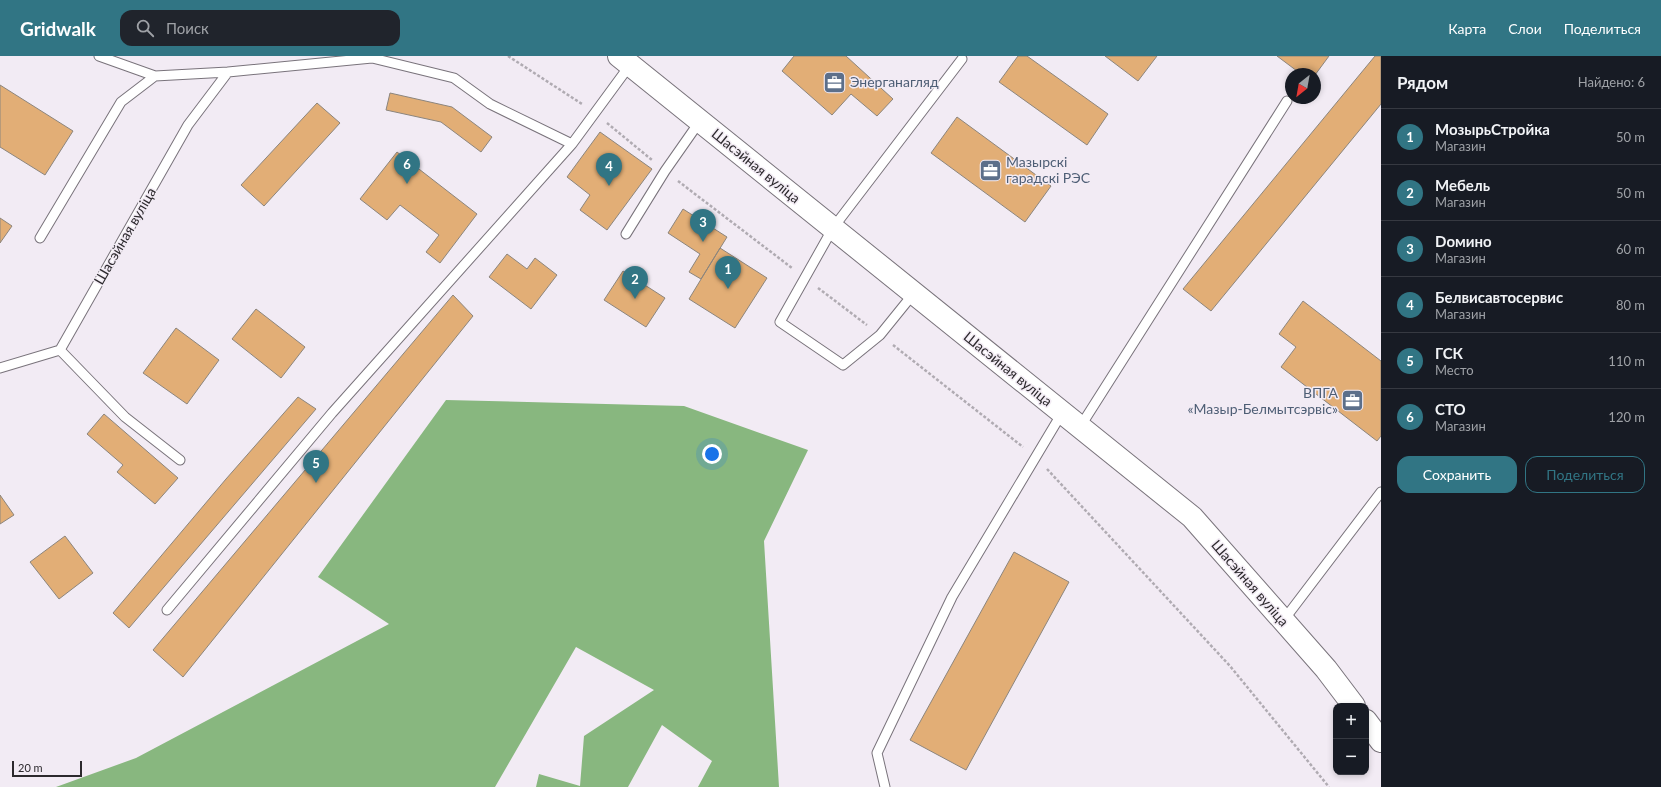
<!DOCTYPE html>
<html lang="ru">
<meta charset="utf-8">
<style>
:root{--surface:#171b24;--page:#20242c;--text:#f1f3f6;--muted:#9ea1a6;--line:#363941;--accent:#317584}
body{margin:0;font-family:Lato,sans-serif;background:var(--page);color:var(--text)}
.controls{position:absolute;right:12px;bottom:12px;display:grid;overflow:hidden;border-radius:8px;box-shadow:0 2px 6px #0003}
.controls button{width:36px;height:36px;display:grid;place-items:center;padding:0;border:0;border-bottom:1px solid var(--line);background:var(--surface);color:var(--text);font:20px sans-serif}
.compass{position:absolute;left:1285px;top:12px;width:36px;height:36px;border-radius:50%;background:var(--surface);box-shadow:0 2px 6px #0003;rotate:211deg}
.scale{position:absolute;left:12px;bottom:10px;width:70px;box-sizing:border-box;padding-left:4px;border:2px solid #2c292d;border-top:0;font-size:11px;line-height:14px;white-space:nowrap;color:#2c292d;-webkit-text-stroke:3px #f2ebf4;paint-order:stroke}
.you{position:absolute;left:712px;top:398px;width:14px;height:14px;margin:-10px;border:3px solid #fff;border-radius:50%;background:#1a73e8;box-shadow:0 0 0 6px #1a73e833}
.badge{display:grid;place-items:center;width:26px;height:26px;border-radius:50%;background:var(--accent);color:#fff;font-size:13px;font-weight:700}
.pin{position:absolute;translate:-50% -33px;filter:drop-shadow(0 1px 2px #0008)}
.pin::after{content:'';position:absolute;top:21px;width:14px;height:12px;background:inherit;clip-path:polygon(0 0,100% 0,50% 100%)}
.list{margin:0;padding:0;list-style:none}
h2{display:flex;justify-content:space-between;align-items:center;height:52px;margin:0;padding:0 16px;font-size:17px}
h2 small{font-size:13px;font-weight:400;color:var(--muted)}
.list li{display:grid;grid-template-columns:26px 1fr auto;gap:12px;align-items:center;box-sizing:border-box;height:56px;padding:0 16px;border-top:1px solid var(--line)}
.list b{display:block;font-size:15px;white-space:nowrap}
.list p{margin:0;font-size:13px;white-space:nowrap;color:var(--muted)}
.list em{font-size:13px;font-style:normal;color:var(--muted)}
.actions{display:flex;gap:8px;padding:12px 16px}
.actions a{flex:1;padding:9px 0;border:1px solid var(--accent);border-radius:12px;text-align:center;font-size:14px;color:var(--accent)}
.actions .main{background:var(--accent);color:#fff}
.icon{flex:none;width:22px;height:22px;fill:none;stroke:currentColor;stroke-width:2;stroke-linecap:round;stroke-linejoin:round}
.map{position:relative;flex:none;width:1381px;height:731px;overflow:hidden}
header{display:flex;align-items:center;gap:24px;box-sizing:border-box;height:56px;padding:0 20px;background:var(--accent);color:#fff}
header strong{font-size:19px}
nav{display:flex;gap:22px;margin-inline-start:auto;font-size:14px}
.search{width:280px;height:36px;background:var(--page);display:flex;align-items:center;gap:10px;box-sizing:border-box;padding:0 14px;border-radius:12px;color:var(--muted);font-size:15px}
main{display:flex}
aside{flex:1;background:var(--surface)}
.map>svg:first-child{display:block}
</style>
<header>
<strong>Gridwalk</strong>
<div class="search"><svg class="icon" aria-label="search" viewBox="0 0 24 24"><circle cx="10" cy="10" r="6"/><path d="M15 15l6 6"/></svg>Поиск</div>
<nav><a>Карта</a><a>Слои</a><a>Поделиться</a></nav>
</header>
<main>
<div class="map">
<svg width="1381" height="731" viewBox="0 0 1381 731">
<rect width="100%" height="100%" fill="#f2ebf4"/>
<!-- forest -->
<path fill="#88b77f" d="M446 344 684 350 808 394 764 485 779 731H698L712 705 662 669 628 731H536L539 718 580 730 584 680 654 634 576 591 495 731H56L136 702 389 568 318 521Z"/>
<!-- building -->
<path fill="#e2ae76" stroke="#8c857d" d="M794 0H846L893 43 877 60 851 38 832 59 782 15Z
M1018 0H1027L1108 58 1087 89 999 26Z
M1105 0H1157L1138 25Z
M1277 0H1329L1315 19V18H1301Z
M1375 0H1381V48L1211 255 1183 233Z
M0 29 73 75 45 119 0 91Z
M390 37 452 51 492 81 481 96 441 66 386 54Z
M317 47 340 67 264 150 241 129Z
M957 61 1051 130 1025 166 931 97Z
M600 76 652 113 607 174 580 154 590 139 567 121Z
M397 96 477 158 440 207 426 196 439 179 400 149 387 164 360 143Z
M683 153 727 181 701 223 689 216 700 198 668 177Z
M0 162 12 170 0 187Z
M720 192 767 222 735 272 689 243Z
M507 198 527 213 535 202 557 219 531 253 489 221Z
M623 215 665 242 646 271 604 244Z
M453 239 473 260 183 621 153 594Z
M1303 245 1381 305V380L1377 385 1281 311 1296 291 1279 278Z
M256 253 305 291 281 322 232 283Z
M176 272 219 304 187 348 143 317Z
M298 341 316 353 129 572 113 557 226 423Z
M104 358 178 422 155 448 117 416 123 409 87 378Z
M0 439 14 459 0 468Z
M65 480 93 517 59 543 30 506Z
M1014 496 1069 526 966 714 910 684Z"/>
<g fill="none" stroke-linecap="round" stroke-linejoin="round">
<defs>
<path id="service" d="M99 0 155 20 228 16
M626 178 665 115 700 65
M40 182 121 46 155 20
M914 237 880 279 843 309 780 266 833 172 962 3
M60 294 125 361 180 404
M0 312 60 294 188 69 228 16 372 2 454 22 490 48 572 88 630 9
M1080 371 1287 45
M167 554 332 357 572 88
M1283 565 1381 436
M885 731 877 697 952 541 1062 357"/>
<path id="secondary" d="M619 0 1192 461 1326 613 1354 650
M1366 665 1381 685"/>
</defs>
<!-- service casing -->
<use href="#service" stroke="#79737b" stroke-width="11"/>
<!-- secondary casing -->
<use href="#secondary" stroke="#79737b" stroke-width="24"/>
<!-- path -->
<path stroke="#b0abb2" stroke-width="2.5" stroke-dasharray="3 2" stroke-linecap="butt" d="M508 0 582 48
M607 67 652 104
M678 125 792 212
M818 232 867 269
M893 289 1023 391
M1047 413 1230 610 1329 731"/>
<!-- service -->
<use href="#service" stroke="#fff" stroke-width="9"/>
<!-- secondary -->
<use href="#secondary" stroke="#fff" stroke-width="22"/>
</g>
<!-- icons -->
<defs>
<symbol id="office-square" viewBox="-11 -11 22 22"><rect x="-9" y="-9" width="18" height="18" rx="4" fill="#5c6f8a" stroke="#f2ebf4"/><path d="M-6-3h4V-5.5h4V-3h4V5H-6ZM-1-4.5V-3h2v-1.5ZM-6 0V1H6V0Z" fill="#fff"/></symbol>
</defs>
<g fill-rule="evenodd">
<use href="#office-square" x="822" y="14" width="25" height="25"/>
<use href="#office-square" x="978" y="102" width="25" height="25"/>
<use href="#office-square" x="1340" y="332" width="25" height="25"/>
</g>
<g text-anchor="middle" stroke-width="3" stroke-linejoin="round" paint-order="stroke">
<!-- service labels -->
<g font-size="14" fill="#4e5e75" stroke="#f2ebf4" text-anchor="start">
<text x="850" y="31">Энерганагляд</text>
<text x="1006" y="111">Мазырскі<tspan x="1006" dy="16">гарадскі РЭС</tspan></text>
<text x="1338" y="342" text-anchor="end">ВПГА<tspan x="1338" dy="16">«Мазыр-Белмытсэрвіс»</tspan></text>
</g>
<!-- street labels -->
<g font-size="14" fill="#2c292d" stroke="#f2ebf4">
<text transform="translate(756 110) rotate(39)" y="5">Шасэйная вуліца</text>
<text transform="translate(125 180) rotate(-60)" y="5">Шасэйная вуліца</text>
<text transform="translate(1008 313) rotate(39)" y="5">Шасэйная вуліца</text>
<text transform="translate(1250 527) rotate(49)" y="5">Шасэйная вуліца</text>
</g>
</g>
</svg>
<div class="controls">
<button>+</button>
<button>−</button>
</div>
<svg class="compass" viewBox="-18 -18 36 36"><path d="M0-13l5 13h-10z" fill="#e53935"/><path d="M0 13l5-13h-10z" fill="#9ea1a6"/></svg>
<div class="scale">20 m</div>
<div class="you"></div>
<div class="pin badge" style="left:728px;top:233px">1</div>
<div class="pin badge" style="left:635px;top:243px">2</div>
<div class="pin badge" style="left:703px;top:186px">3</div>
<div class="pin badge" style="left:609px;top:130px">4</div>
<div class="pin badge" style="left:316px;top:427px">5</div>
<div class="pin badge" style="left:407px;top:128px">6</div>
</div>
<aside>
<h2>Рядом<small>Найдено: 6</small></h2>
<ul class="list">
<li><span class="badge">1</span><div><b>МозырьСтройка</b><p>Магазин</p></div><em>50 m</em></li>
<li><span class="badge">2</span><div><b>Мебель</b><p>Магазин</p></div><em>50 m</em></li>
<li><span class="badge">3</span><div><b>Dомино</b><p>Магазин</p></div><em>60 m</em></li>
<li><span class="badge">4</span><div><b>Белвисавтосервис</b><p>Магазин</p></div><em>80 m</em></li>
<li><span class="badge">5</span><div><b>ГСК</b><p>Место</p></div><em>110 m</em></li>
<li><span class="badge">6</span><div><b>СТО</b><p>Магазин</p></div><em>120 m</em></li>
</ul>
<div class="actions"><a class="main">Сохранить</a><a>Поделиться</a></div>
</aside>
</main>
